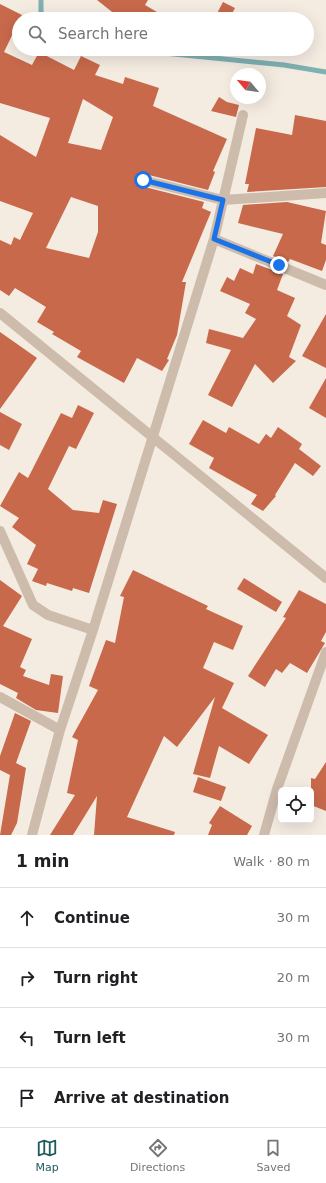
<!DOCTYPE html>
<meta charset="utf-8">
<style>
:root{--surface:#fff;--page:#f6f6f6;--text:#202124;--muted:#757577;--line:#e0e0e0;--accent:#1f5a5e}
body{margin:0;font-family:"DejaVu Sans",sans-serif;background:var(--page);color:var(--text)}
.controls{position:absolute;right:12px;bottom:12px;display:grid;overflow:hidden;border-radius:6px;box-shadow:0 4px 16px #0002}
.controls button{width:36px;height:36px;display:grid;place-items:center;padding:0;border:0;border-bottom:1px solid var(--line);background:var(--surface);color:var(--text);font:20px sans-serif}
.compass{position:absolute;left:230px;top:68px;width:36px;height:36px;border-radius:50%;background:var(--surface);box-shadow:0 4px 16px #0002;rotate:299deg}
.stop{position:absolute;width:12px;height:12px;margin:-9px;border:3px solid #1a73e8;border-radius:50%;background:#fff}
.stop.end{background:#1a73e8;border-color:#fff;box-shadow:0 1px 4px #0008}
.list{margin:0;padding:0;list-style:none}
h2{display:flex;justify-content:space-between;align-items:center;height:52px;margin:0;padding:0 16px;font-size:17px}
h2 small{font-size:13px;font-weight:400;color:var(--muted)}
.list li{display:grid;grid-template-columns:26px 1fr auto;gap:12px;align-items:center;box-sizing:border-box;height:60px;padding:0 16px;border-top:1px solid var(--line)}
.list b{display:block;font-size:15px;white-space:nowrap}
.list em{font-size:13px;font-style:normal;color:var(--muted)}
.icon{flex:none;width:22px;height:22px;fill:none;stroke:currentColor;stroke-width:2;stroke-linecap:round;stroke-linejoin:round}
.map{position:relative;flex:none;width:326px;height:835px;overflow:hidden}
.search{position:absolute;background:var(--surface);box-shadow:0 4px 16px #0002;left:12px;right:12px;top:12px;height:44px;display:flex;align-items:center;gap:10px;box-sizing:border-box;padding:0 14px;border-radius:22px;color:var(--muted);font-size:15px}
.sheet{height:292px;background:var(--surface)}
nav{display:flex;justify-content:space-around;align-items:center;box-sizing:border-box;height:56px;border-top:1px solid var(--line);background:var(--surface);font-size:11px;color:var(--muted)}
nav a{display:grid;justify-items:center;gap:2px}
nav .on{color:var(--accent)}
.map>svg:first-child{display:block}
</style>
<div class="map">
<svg width="326" height="835" viewBox="0 0 326 835">
<rect width="100%" height="100%" fill="#f4ebe1"/>
<g fill="none" stroke-linecap="round" stroke-linejoin="round">
<!-- stream -->
<path stroke="#7fb0b2" stroke-width="5" d="M41 0V13L52 19
M149 49 154 52 284 65 326 72"/>
</g>
<!-- building -->
<path fill="#c8694b" fill-rule="evenodd" d="M97 0H148L145 5 169 19H121Z
M223 2 235 8 229 19H214Z
M0 4 22 15 4 52 32 65 39 52 74 70 81 56 100 65 95 75 123 84 125 77 159 88 153 106 227 139 213 171 215 172 208 190 145 174H141L137 178V182L141 186 204 202 202 208 211 212 182 282H186L177 335 167 359 169 360 162 371 137 358 124 383 77 357 81 351 52 334 54 332 37 322 46 307 15 288 9 296 0 290V240L11 245 14 237 20 240 33 213 0 201V135L36 157 50 118 0 103ZM83 99 113 117 101 150 68 143ZM71 197 98 206V232L89 258 46 248Z
M219 97 227 102 239 105 236 117 211 111Z
M295 115 326 121V187L247 192 249 184H245L256 128 292 135Z
M287 202 326 211 321 243 326 245V260L322 271 290 259 288 262 273 256 283 234 238 223 243 205Z
M256 264 283 274 277 290 295 298 287 316 301 325 289 357 296 361 273 383 255 364 232 407 208 395 231 350 206 343 209 329 243 338 256 319 245 313 250 304 220 291 227 277 234 281 240 268 253 274Z
M326 314V368L302 356Z
M0 332 37 358 0 409Z
M326 378V418L309 408Z
M78 405 94 413 76 449 69 446 48 489 73 510 99 513 103 500 117 504 89 593 73 588 72 591 47 583 46 586 32 581 38 569 27 564 36 545 12 527 19 518 0 506 19 472 28 478 61 413 72 418Z
M0 412 22 424 9 450 0 445Z
M203 420 226 433 229 427 259 444 266 434 271 438 278 427 302 444 299 449 321 466 313 476 295 463 275 495 276 496 263 511 251 504 257 495 209 468 214 458 189 444Z
M133 570 208 606 206 609 243 626 233 650 214 642 203 668 234 683 222 708 268 735 249 764 219 746 210 778 193 774 215 697 177 747 164 736 127 817 175 832 174 835H94L97 796 73 835H50L75 795 67 793 78 740 72 737 98 690 89 686 106 640 115 643 124 597 120 596Z
M244 578 282 602 276 612 237 589Z
M0 580 22 596 3 626 32 639 20 667 26 670 23 676 49 685 51 674 63 676 58 713 36 710 16 698 18 693 0 684Z
M299 590 326 604V632L321 641 325 643 307 673 290 663 282 673 276 669 265 687 248 676 286 618 283 617Z
M15 713 31 721 16 763 26 768 17 823 11 835H0L10 775 0 770V756Z
M326 762V811L311 805V778L315 779Z
M198 777 226 787 221 801 193 792Z
M220 806 252 826 247 835H208L212 825 209 823Z"/>
<g fill="none" stroke-linecap="round" stroke-linejoin="round">
<!-- minor -->
<path stroke="#cdbbac" stroke-width="10" d="M143 180 223 200 326 193
M214 239 326 285
M0 313 326 578
M0 531 33 605 48 615 93 630
M0 697 60 730
M32 835 60 730 93 630 214 239 243 115
M264 835 277 789 326 652"/>
</g>
<g fill="none" stroke-linecap="round" stroke-linejoin="round">
<!-- route -->
<path stroke="#1a73e8" stroke-width="5" d="M143 180 223 200 214 239 279 265"/>
</g>
</svg>
<div class="controls">
<button><svg class="icon" aria-label="locate" viewBox="0 0 24 24"><circle cx="12" cy="12" r="6"/><path d="M12 2v4M12 18v4M2 12h4M18 12h4"/></svg></button>
</div>
<svg class="compass" viewBox="-18 -18 36 36"><path d="M0-13l5 13h-10z" fill="#e53935"/><path d="M0 13l5-13h-10z" fill="#757577"/></svg>
<div class="stop" style="left:143px;top:180px"></div>
<div class="stop end" style="left:279px;top:265px"></div>
<div class="search"><svg class="icon" aria-label="search" viewBox="0 0 24 24"><circle cx="10" cy="10" r="6"/><path d="M15 15l6 6"/></svg>Search here</div>
</div>
<section class="sheet">
<h2>1 min<small>Walk · 80 m</small></h2>
<ul class="list">
<li><svg class="icon" aria-label="ahead" viewBox="0 0 24 24"><path d="M12 20V5M6 11l6-6 6 6"/></svg><div><b>Continue</b></div><em>30 m</em></li>
<li><svg class="icon" aria-label="right" viewBox="0 0 24 24"><path d="M7 20v-9h11M14 6l5 5-5 5"/></svg><div><b>Turn right</b></div><em>20 m</em></li>
<li><svg class="icon" aria-label="left" viewBox="0 0 24 24"><path d="M17 20v-9H6M10 6l-5 5 5 5"/></svg><div><b>Turn left</b></div><em>30 m</em></li>
<li><svg class="icon" aria-label="arrive" viewBox="0 0 24 24"><path d="M6 21V4h12l-3 4 3 4H6"/></svg><div><b>Arrive at destination</b></div></li>
</ul>
</section>
<nav>
<a class="on"><svg class="icon" aria-label="map" viewBox="0 0 24 24"><path d="M3 6l6-2 6 2 6-2v14l-6 2-6-2-6 2zM9 4v14M15 6v14"/></svg>Map</a>
<a><svg class="icon" aria-label="directions" viewBox="0 0 24 24"><path d="M12 3l9 9-9 9-9-9zM9 14v-3h6M13 9l2 2-2 2"/></svg>Directions</a>
<a><svg class="icon" aria-label="saved" viewBox="0 0 24 24"><path d="M7 4h10v16l-5-4-5 4z"/></svg>Saved</a>
</nav>
